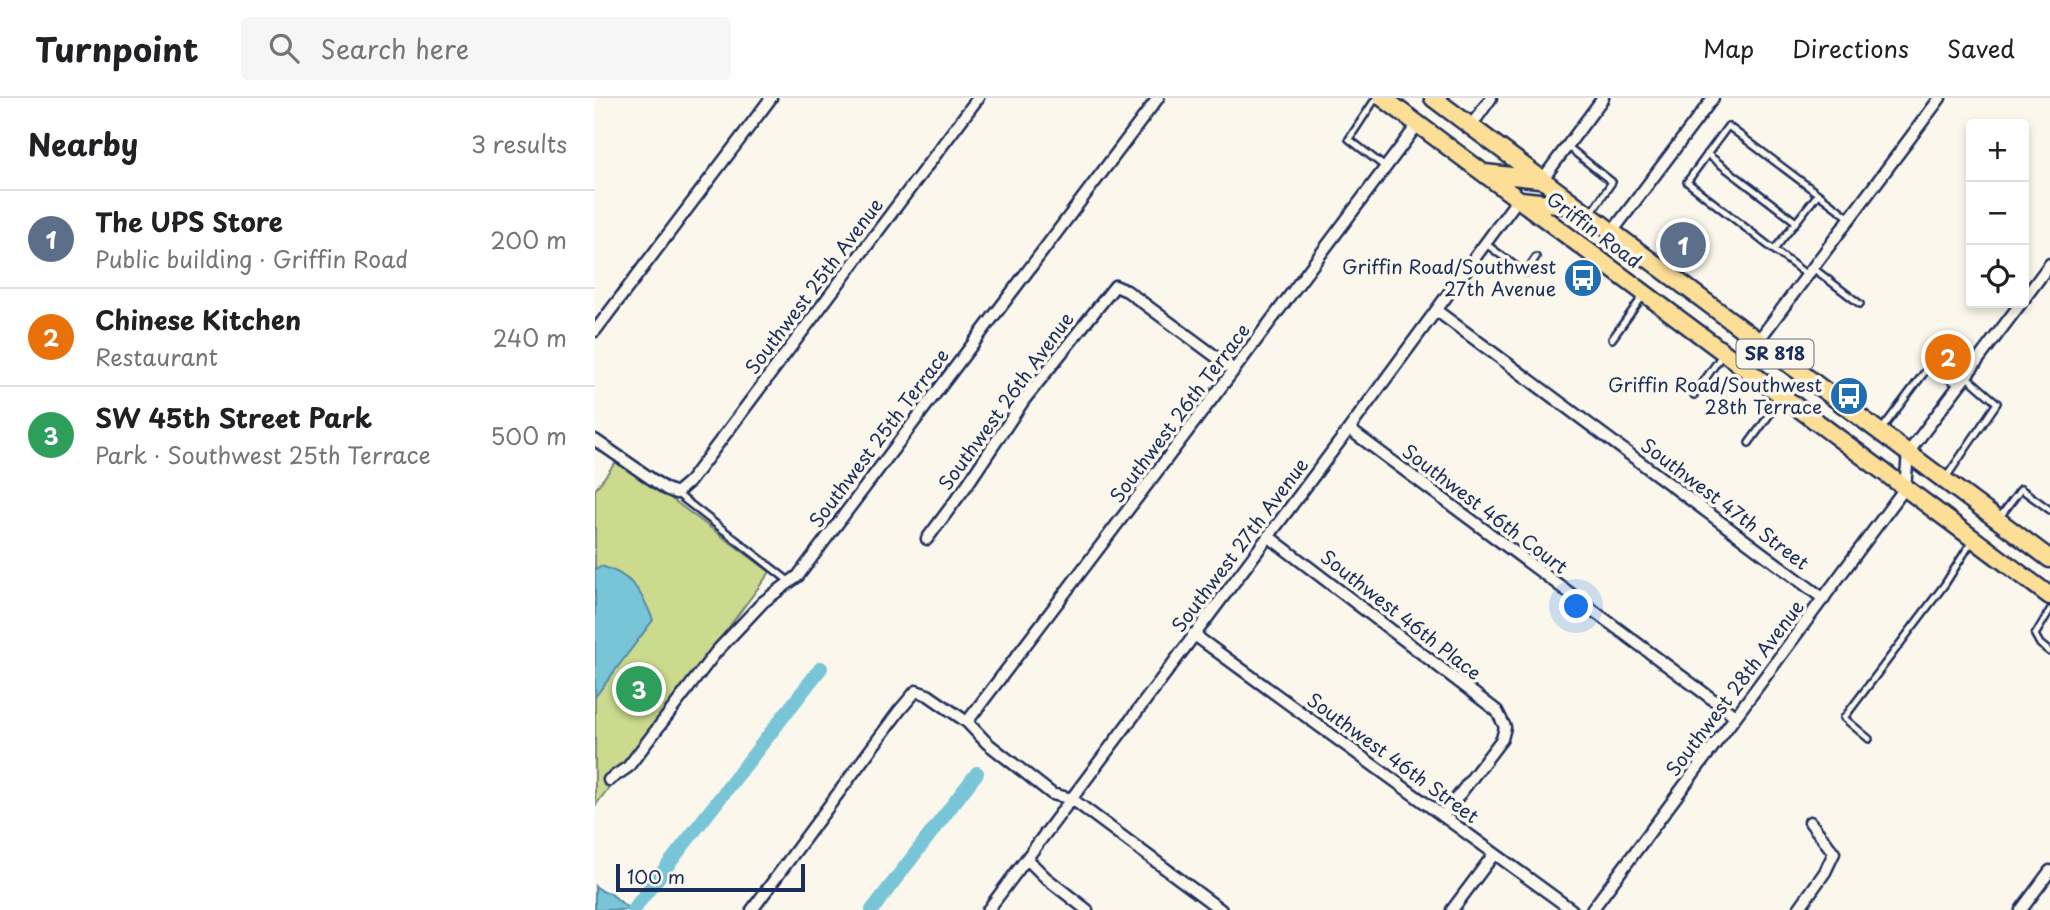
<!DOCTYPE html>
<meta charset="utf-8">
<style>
:root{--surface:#fff;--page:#f6f6f6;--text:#202124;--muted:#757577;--line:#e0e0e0;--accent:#0b8043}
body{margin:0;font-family:"Playpen Sans",sans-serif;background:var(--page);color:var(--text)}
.controls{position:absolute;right:21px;top:21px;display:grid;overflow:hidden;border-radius:7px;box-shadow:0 4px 10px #0003}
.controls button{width:63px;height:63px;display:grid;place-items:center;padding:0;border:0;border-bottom:2px solid var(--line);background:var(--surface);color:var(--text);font:35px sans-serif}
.scale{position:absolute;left:21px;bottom:18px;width:189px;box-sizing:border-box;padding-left:7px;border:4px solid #1b2f5e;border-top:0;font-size:19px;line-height:24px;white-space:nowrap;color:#1b2f5e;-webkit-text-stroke:5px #fbf7ec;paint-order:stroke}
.you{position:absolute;left:982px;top:509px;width:24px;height:24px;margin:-18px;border:5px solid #fff;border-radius:50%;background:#1a73e8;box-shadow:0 0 0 10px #1a73e833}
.badge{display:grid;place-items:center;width:46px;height:46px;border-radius:50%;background:var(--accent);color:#fff;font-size:23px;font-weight:700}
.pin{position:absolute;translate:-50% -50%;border:4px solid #fff;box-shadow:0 2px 7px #0006}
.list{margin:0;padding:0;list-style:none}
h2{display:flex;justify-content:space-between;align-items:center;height:91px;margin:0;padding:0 28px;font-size:30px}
h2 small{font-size:23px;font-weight:400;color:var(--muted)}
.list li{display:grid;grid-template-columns:46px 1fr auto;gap:21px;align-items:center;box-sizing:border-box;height:98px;padding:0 28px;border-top:2px solid var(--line)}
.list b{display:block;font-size:26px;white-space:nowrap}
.list p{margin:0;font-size:23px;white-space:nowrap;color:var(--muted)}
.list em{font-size:23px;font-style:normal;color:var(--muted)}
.icon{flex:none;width:38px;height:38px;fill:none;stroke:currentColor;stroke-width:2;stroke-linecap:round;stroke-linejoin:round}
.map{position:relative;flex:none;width:1455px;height:812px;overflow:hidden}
header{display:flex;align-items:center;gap:42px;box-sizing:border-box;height:98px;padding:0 35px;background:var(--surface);border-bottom:2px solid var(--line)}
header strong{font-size:33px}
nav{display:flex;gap:38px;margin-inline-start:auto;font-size:24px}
.search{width:490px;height:63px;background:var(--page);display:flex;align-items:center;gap:18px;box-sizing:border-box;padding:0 24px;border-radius:7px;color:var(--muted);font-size:26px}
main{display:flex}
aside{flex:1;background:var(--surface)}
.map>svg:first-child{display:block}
</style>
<header>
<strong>Turnpoint</strong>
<div class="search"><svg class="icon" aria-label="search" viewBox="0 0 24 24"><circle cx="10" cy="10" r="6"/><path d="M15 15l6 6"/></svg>Search here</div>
<nav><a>Map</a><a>Directions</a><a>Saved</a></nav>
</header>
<main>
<aside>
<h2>Nearby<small>3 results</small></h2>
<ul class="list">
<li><span class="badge" style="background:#5c6f8a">1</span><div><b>The UPS Store</b><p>Public building · Griffin Road</p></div><em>200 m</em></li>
<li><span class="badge" style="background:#e8710a">2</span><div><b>Chinese Kitchen</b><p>Restaurant</p></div><em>240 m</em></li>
<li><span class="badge" style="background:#2e9e5b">3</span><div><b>SW 45th Street Park</b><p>Park · Southwest 25th Terrace</p></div><em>500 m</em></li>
</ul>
</aside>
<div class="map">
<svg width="1455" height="812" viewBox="0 0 1455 812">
<rect width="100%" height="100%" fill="#fbf7ec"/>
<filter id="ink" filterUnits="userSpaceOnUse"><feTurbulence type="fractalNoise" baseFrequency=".0143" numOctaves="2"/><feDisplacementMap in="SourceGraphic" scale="14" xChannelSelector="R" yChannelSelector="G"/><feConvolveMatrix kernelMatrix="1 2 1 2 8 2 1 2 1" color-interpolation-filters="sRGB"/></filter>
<g filter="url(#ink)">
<!-- green -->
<path fill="#ccda8e" stroke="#748476" stroke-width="2" d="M23 361 175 474 0 708V392Z"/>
<!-- water -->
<path fill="#78c5d7" stroke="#5389a7" stroke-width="2" d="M6 468C37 477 47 494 58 522L0 599V471Z
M0 788 9 794 15 795 35 812H0Z"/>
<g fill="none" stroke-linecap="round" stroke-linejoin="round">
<!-- canal -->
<path stroke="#78c5d7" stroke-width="14" d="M38 812 226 570
M277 812 382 675"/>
<defs>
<path id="service" d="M781 0 754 41 790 69
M972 48 1017 84 996 115
M1112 56 1201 124
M1223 96 1179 152 1092 84 1133 28 1255 120
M891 146 930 175 941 159
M1179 152 1212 177
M1218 170 1265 206
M1017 241 1048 198
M1099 297 1127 257
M1287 331 1335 267 1364 288
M1154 345 1186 301
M1350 381 1402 305 1371 278
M81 395 195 484
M1405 419 1426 391 1455 412
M1455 512 1440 537 1445 546 1455 554
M1274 641 1249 620 1350 486 1377 443"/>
<path id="minor" d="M876 28 896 0
M947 82 1008 0
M1017 134 1118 0
M1429 201 1455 166
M842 213 1229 501
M0 233 176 0
M1145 267 1345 0
M754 331 1140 618
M0 342 71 391 81 395 95 383 383 0
M673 438 902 613 910 629 907 641 848 718
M332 441 372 387 429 302 520 188 532 193 639 272
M598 536 977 812
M372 624 639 272 823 26
M14 682 33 669 121 554 168 504 203 478 563 0
M432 761 451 780 492 812
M157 812 304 613 321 593 333 597 372 624 392 645 457 696 477 701 626 812
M393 812 754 331 923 101
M857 812 899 756
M997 812 1310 390 1313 355 1426 205
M1203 812 1230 774 1239 755 1215 724
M1426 812 1455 773"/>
<path id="primary" d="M788 0 1455 498
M838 0 1455 461
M890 75 944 81
M926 102 980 108"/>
</defs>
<!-- service casing -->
<use href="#service" stroke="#1b2f5e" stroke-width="10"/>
<!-- minor casing -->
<use href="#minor" stroke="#1b2f5e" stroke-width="15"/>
<!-- primary casing -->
<use href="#primary" stroke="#1b2f5e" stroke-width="21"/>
<!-- service -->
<use href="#service" stroke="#fbf7ec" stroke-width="5"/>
<!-- minor -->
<use href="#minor" stroke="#fbf7ec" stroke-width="10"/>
<!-- primary -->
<use href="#primary" stroke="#fcde96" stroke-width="16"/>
</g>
</g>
<!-- icons -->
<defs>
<symbol id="bus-disc" viewBox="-11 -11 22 22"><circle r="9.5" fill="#1f6fb2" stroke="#fbf7ec"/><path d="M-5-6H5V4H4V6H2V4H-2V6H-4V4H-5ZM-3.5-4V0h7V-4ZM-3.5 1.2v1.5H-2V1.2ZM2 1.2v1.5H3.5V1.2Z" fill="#fff"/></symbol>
</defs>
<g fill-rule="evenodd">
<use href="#bus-disc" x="966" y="158" width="44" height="44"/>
<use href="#bus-disc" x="1232" y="276" width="44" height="44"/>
</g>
<g text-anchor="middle" stroke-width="7" stroke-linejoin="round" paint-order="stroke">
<!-- shield labels -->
<rect fill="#fbf7ec" stroke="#5e6b89" stroke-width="2" x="1141.5" y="241.5" width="77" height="29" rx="5"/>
<g font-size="18" font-weight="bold" fill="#1b2f5e">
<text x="1180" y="262">SR 818</text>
</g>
<!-- street labels -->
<g font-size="19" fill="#1b2f5e" stroke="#fbf7ec">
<text transform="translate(999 132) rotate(37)" y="7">Griffin Road</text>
<text transform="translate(219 188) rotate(-53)" y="7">Southwest 25th Avenue</text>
<text transform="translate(411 303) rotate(-54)" y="7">Southwest 26th Avenue</text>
<text transform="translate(585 315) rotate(-53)" y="7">Southwest 26th Terrace</text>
<text transform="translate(284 340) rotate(-53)" y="7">Southwest 25th Terrace</text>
<text transform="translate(1130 406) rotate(37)" y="7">Southwest 47th Street</text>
<text transform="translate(890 411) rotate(37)" y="7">Southwest 46th Court</text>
<text transform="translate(645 447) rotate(-53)" y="7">Southwest 27th Avenue</text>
<text transform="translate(806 517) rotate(38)" y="7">Southwest 46th Place</text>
<text transform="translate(1140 590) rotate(-53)" y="7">Southwest 28th Avenue</text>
<text transform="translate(798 660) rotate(36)" y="7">Southwest 46th Street</text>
</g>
<!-- poi labels -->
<g font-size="19" fill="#1b2f5e" stroke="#fbf7ec" text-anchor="end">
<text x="961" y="176">Griffin Road/Southwest<tspan x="961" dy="22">27th Avenue</tspan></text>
<text x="1227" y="294">Griffin Road/Southwest<tspan x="1227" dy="22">28th Terrace</tspan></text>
</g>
</g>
</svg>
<div class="controls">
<button>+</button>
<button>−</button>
<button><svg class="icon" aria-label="locate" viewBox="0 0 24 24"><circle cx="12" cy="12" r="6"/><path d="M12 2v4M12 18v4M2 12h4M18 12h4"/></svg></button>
</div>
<div class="scale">100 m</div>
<div class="you"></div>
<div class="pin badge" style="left:1088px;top:147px;background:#5c6f8a">1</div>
<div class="pin badge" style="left:1353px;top:259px;background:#e8710a">2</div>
<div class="pin badge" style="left:44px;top:591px;background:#2e9e5b">3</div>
</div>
</main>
